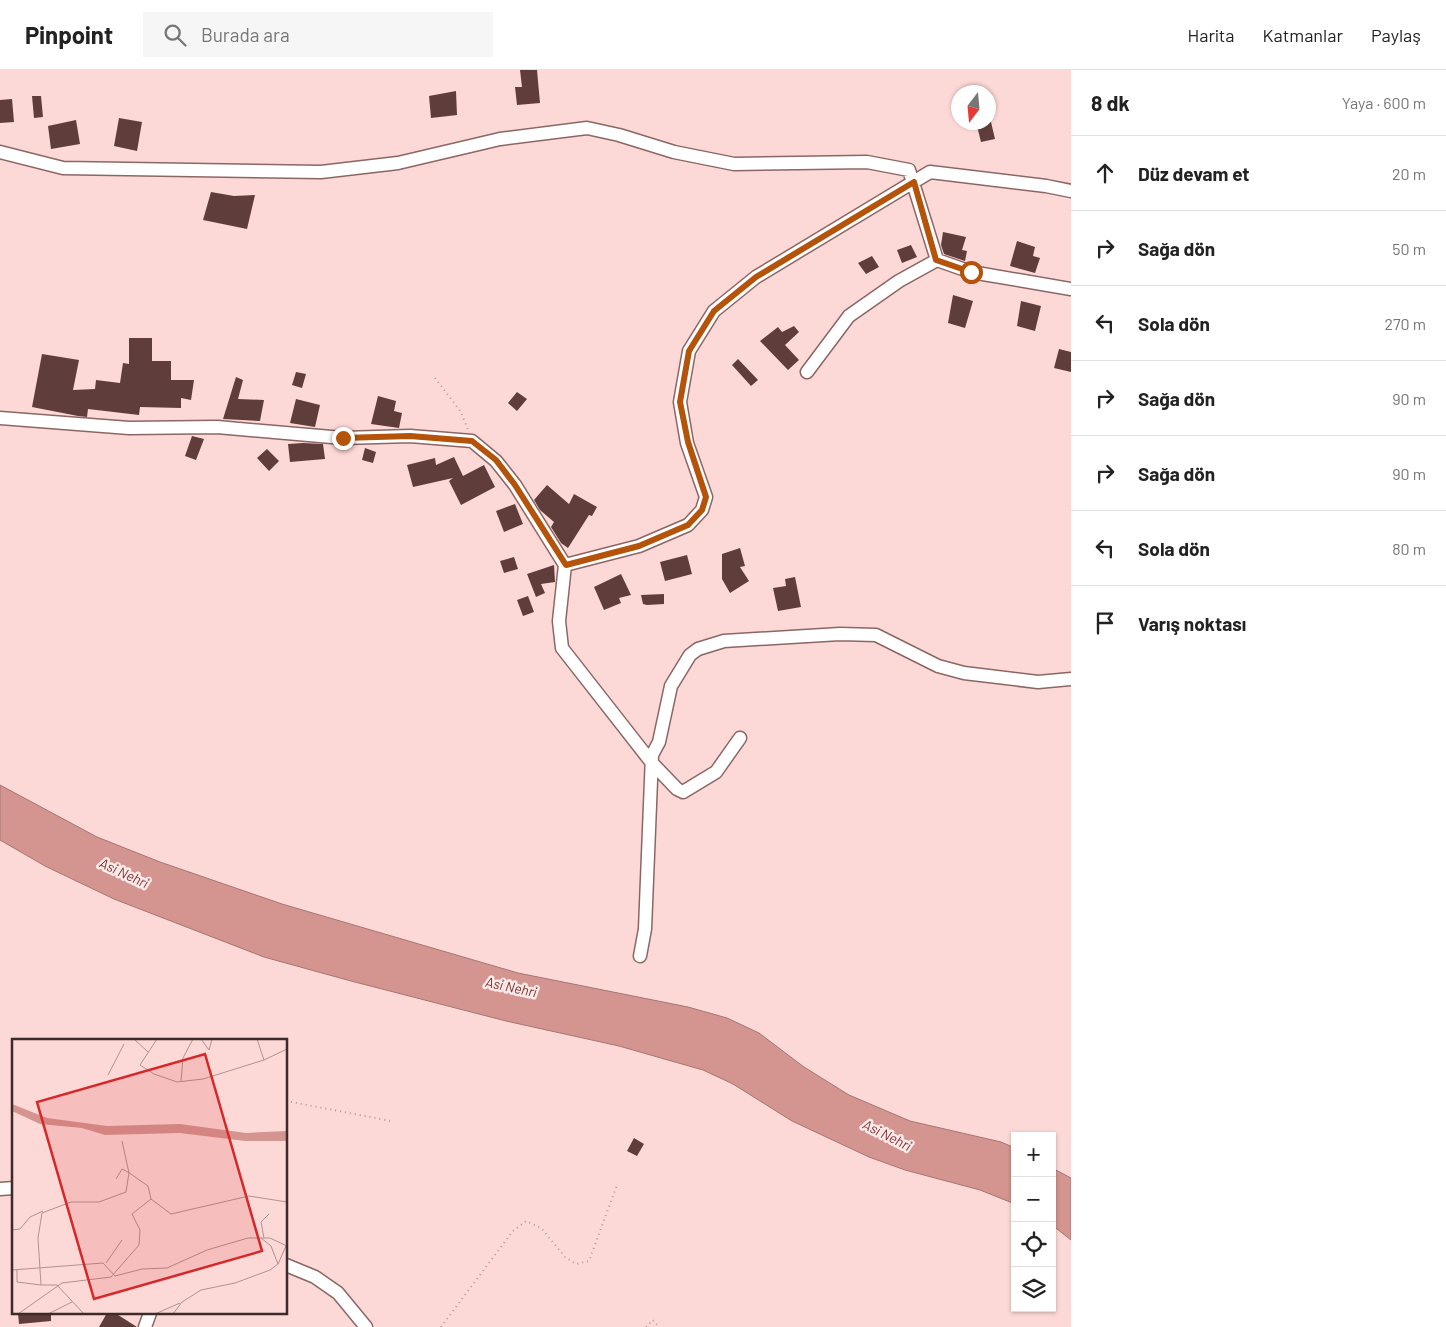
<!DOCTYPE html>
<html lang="tr">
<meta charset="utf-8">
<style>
:root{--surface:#fff;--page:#f6f6f6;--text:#222;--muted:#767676;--line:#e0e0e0}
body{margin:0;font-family:Barlow,sans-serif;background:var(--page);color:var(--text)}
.controls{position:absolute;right:15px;bottom:15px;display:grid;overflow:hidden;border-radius:0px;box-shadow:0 1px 4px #0004}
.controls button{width:45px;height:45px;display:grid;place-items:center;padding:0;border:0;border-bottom:1px solid var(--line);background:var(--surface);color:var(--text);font:25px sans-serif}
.compass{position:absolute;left:951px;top:15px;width:45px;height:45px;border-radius:50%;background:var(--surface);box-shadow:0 1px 4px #0004;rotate:196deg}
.stop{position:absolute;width:15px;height:15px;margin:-11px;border:4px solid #b45309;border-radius:50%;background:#fff}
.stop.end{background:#b45309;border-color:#fff;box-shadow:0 1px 5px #0008}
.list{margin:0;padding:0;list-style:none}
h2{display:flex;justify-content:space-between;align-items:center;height:65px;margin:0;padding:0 20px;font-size:21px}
h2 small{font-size:16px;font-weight:400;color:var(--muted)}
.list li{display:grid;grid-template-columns:32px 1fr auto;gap:15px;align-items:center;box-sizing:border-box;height:75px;padding:0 20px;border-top:1px solid var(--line)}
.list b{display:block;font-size:19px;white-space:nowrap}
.list em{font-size:16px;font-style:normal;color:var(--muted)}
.icon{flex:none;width:28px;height:28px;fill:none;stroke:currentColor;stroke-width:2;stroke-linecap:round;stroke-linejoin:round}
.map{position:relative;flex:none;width:1071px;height:1257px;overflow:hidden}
header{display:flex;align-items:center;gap:30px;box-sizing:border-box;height:70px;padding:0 25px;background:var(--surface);border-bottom:1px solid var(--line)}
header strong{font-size:24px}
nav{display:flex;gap:28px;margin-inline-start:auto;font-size:18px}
.search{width:350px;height:45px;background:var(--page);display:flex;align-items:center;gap:12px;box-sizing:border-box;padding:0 18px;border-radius:0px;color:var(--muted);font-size:19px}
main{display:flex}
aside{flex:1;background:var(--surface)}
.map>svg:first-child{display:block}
</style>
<header>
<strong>Pinpoint</strong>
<div class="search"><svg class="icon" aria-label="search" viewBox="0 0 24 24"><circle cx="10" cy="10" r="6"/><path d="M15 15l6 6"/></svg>Burada ara</div>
<nav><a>Harita</a><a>Katmanlar</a><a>Paylaş</a></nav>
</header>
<main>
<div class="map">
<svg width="1071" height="1257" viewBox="0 0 1071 1257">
<rect width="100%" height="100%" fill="#fcd9d6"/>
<!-- water -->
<path fill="#d49591" stroke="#a67572" d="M0 715 97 767 160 792 282 834 518 903 688 937 727 948 759 963 804 997 849 1025 910 1051 1001 1072 1015 1078V1134L980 1120 905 1100 869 1087 792 1051 733 1014 703 1000 619 976 506 951 351 911 264 887 114 829 45 796 0 770Z
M1052 1098 1071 1108V1170L1052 1155Z"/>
<!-- building -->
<path fill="#5f3d3a" d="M520 0H537L540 33 517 35 515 17H522Z
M456 21 457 45 431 48 429 26Z
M32 26H41L43 47 34 48Z
M12 29 14 52 0 53V30Z
M119 48 142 52 137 81 114 76Z
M76 50 80 74 51 79 48 56Z
M976 52H991L995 69 981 72Z
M211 122 234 126 255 125 247 159 203 150Z
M943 162 966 167 962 180 967 181 965 191 944 184 941 175Z
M1017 171 1035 177 1033 186 1040 188 1035 203 1010 196Z
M911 175 917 187 902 193 897 180Z
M872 186 879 197 866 204 858 193Z
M953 225 973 231 965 258 948 253Z
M1021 231 1041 236 1035 261 1017 256Z
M794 256 799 262 785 275 799 290 788 300 760 271 778 257 782 262Z
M129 268H152V291H171V310H194L191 330 181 328V338L140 337 139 345 88 339 87 347 78 346 32 337 42 284 79 290 73 320 95 319 96 310 120 313 123 293 129 294Z
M1059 279 1071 282V302L1054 298Z
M738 289 758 310 751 316 732 295Z
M296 302 306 304 302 318 292 315Z
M236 307 243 310 238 329 264 330 260 351 223 349Z
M517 322 527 329 517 341 508 333Z
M378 326 396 331 394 341 402 343 399 358 371 354Z
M296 329 320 335 315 357 290 353Z
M192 366 204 369 196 390 185 386Z
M303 373 323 374 325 389 290 392 288 374Z
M365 378 376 382 373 393 362 390Z
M267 379 279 391 269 401 257 388Z
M454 387 463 406 484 395 495 417 461 435 449 411 453 408 413 417 407 395 435 388 436 395Z
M547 415 569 434 574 424 597 437 592 446 589 445 568 478 561 473 551 457 554 452 540 440 534 430Z
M515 434 523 454 504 462 496 441Z
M740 478 745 496 740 497 749 511 730 523 722 509V484Z
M687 485 692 504 665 511 660 492Z
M514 487 518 499 504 503 500 491Z
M554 495 555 512 541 514 545 523 536 527 527 504Z
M621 504 631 525 619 528 621 533 604 540 594 517Z
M795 507 801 537 778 541 773 518 786 516 785 509Z
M664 524V534L647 535 643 534 641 525Z
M528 526 534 542 523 546 517 530Z
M634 1068 644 1074 637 1086 627 1081Z
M18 1243H51V1251L19 1254Z
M107 1243H115L137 1257H99Z"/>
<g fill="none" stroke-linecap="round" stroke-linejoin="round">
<defs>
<path id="street" d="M0 82 63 98 321 102 398 93 500 69 587 58 619 65 674 82 734 94 867 92 909 100 937 190 971 202 1071 219
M807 302 849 246 899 211 937 190
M0 348 129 358 217 357 343 368 410 366 472 371 496 391 515 415 565 495 559 551 562 578 652 693 677 719 683 722 716 702 740 668
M565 495 639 476 688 455 702 440 706 427 687 373 680 332 689 281 714 241 756 207 930 102 1046 116 1071 121
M640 886 645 859 652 685 659 672 671 616 690 585 698 579 724 571 840 564 876 565 938 596 964 603 1038 612 1071 609
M0 1119 14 1118
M286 1195 315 1207 338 1223 366 1257
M145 1257 150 1243"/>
</defs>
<!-- street casing -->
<use href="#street" stroke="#8c6664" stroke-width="15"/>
<!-- path -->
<path stroke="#b59997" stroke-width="2" stroke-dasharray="1 4" stroke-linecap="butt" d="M435 308 461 342 468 360
M286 1031 391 1051
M441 1257 513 1161 526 1151 541 1158 565 1187 576 1194 589 1191 617 1115
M646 1257 653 1250 659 1257"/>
<!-- street -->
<use href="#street" stroke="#fff" stroke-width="12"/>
</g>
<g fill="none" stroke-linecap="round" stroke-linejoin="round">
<!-- route -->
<path stroke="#b45309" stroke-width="6" d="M343 368 410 366 472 371 496 390 515 415 566 495 639 476 688 455 702 440 706 427 688 372 680 332 689 281 714 241 756 207 914 112 936 190 971 202"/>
</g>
<g text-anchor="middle" stroke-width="5" stroke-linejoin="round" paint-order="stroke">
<!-- water labels -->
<g font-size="14" font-style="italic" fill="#803332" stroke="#fdebea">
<text transform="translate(124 803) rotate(25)" y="5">Asi Nehri</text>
<text transform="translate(511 917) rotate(12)" y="5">Asi Nehri</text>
<text transform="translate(887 1065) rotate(27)" y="5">Asi Nehri</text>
</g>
</g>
<!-- overview -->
<g transform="translate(12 969)">
<rect width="275" height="275" fill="#fcd9d6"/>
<path d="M0 65 35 79 95 87 168 85 234 94 275 92V102H233L168 94 93 96 70 89 28 85 0 72Z" fill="#d49591"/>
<path fill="none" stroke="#af9391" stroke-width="1" d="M122 0 136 13M145 0 128 26 142 35 165 43 191 40 252 21 275 10M189 0 197 11 200 0M245 0 252 21M96 36 112 5M169 42 171 19 181 0M104 140 110 130 116 133 136 147 139 160 159 175 237 157 275 163M0 191 8 190 18 178 31 172M249 199 259 207 266 225M252 199 249 183 257 175M94 224 110 201M0 231 91 224 103 237 130 230 155 229 195 211 236 199H258L275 207M5 231V243L29 246M6 275 50 244 99 238 127 206 128 191 120 175 139 160M36 275 60 263M72 275 45 246H29L26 199 30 174 59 163H87L114 153 117 134 110 102M143 275 168 264M161 275 170 263 189 251 223 244 258 231 266 225 274 207"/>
<path fill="#d62828" fill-opacity="0.15" stroke="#d62828" stroke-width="2.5" d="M193 15 250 212 82 260 25 63Z"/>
<rect width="275" height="275" fill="none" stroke="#3b2b2a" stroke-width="2.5"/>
</g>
</svg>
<div class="controls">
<button>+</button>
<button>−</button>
<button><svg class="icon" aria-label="locate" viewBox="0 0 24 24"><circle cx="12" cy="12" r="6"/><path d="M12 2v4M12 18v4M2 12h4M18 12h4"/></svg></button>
<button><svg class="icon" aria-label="layers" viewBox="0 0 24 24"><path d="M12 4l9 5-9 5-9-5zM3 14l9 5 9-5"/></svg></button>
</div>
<svg class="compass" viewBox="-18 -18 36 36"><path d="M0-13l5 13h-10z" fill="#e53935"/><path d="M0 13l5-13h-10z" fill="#767676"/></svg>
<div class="stop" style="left:971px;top:202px"></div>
<div class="stop end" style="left:343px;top:368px"></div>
</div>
<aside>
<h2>8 dk<small>Yaya · 600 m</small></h2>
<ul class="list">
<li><svg class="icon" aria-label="ahead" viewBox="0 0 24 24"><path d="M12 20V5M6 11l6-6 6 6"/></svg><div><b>Düz devam et</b></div><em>20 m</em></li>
<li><svg class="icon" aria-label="right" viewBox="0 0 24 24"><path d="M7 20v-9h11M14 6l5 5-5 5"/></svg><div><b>Sağa dön</b></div><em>50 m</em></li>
<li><svg class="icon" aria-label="left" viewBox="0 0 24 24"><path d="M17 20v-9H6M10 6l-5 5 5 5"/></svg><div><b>Sola dön</b></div><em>270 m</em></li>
<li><svg class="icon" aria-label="right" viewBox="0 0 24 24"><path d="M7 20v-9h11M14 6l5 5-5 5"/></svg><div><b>Sağa dön</b></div><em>90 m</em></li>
<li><svg class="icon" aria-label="right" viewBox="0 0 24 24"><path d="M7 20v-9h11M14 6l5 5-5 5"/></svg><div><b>Sağa dön</b></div><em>90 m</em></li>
<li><svg class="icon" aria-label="left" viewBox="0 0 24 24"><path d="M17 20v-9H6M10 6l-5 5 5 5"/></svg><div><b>Sola dön</b></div><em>80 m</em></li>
<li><svg class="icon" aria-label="arrive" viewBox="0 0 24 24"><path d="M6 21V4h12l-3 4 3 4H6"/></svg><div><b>Varış noktası</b></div></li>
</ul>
</aside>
</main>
